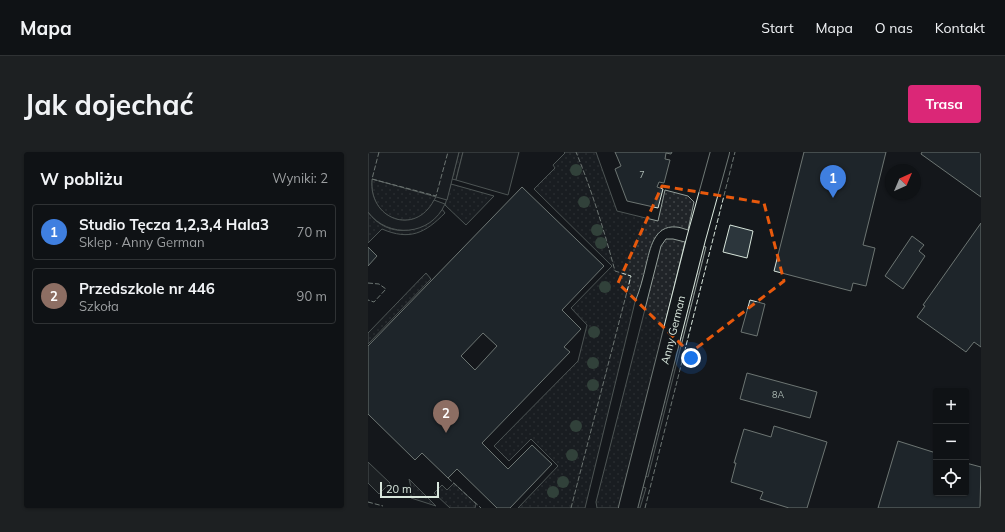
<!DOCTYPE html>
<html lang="pl">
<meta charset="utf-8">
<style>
:root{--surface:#0f1215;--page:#1d2022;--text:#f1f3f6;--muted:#9b9ea0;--line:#2f3234;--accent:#db2777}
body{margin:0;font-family:Mulish,sans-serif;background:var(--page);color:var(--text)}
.controls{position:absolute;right:12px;bottom:12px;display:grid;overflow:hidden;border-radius:4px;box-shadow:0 1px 3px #0004}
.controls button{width:36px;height:36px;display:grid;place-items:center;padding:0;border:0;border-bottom:1px solid var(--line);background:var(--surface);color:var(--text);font:20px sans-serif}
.compass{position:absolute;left:517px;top:12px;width:36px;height:36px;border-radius:50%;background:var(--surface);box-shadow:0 1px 3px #0004;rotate:44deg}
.scale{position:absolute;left:12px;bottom:10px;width:59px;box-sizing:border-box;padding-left:4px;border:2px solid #d8e6dc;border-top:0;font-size:11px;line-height:14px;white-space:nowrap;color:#d8e6dc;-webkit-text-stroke:3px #14181c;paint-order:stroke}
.you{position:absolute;left:323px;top:206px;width:14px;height:14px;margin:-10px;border:3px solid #fff;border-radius:50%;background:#1a73e8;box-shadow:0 0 0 6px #1a73e833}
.badge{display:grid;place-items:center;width:26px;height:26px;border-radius:50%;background:var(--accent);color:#fff;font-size:13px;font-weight:700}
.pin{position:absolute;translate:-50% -33px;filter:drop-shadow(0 1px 2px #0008)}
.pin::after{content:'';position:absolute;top:21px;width:14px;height:12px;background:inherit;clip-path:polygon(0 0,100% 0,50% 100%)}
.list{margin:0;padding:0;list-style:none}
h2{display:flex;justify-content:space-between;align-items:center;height:52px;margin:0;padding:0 16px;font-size:17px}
h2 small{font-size:13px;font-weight:400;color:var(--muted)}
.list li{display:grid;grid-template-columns:26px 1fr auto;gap:12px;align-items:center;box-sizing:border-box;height:56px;margin:0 8px 8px;padding:0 8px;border:1px solid var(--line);border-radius:4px}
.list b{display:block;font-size:15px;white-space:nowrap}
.list p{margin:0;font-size:13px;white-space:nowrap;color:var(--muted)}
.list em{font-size:13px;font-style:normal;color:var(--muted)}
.icon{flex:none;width:22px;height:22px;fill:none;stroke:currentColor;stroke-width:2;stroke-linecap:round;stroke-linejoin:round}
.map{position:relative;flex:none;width:613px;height:356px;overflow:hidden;border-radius:4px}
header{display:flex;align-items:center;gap:24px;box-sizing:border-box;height:56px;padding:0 20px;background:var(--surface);border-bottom:1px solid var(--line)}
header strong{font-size:19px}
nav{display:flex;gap:22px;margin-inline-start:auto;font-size:14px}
.intro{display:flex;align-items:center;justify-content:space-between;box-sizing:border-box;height:96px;padding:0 24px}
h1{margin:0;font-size:28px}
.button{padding:10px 18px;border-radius:4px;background:var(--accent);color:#fff;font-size:14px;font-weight:700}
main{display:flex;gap:24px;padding:0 24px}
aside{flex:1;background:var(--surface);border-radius:4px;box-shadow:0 1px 3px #0004}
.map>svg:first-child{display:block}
</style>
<header>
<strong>Mapa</strong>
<nav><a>Start</a><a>Mapa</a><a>O nas</a><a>Kontakt</a></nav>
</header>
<div class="intro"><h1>Jak dojechać</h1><a class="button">Trasa</a></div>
<main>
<aside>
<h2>W pobliżu<small>Wyniki: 2</small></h2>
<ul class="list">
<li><span class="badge" style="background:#3f7fe0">1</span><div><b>Studio Tęcza 1,2,3,4 Hala3</b><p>Sklep · Anny German</p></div><em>70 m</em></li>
<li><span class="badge" style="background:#8d6e63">2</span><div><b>Przedszkole nr 446</b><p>Szkoła</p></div><em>90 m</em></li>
</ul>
</aside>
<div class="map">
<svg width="613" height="356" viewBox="0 0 613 356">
<defs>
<pattern id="green-dots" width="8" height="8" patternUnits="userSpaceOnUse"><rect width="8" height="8" fill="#202428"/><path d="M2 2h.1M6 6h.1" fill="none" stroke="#404447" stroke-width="1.8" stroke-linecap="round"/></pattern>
</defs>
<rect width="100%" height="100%" fill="#14181c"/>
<!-- green -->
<path fill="url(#green-dots)" stroke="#939e99" d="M91 0H95L88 28 84 27Z
M196 0H228L249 59 290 69 297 38 320 44 326 50 320 78C316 77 312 75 308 75 286 73 282 97 278 113 275 126 272 138 267 150L217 356H150L190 314 163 287 141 309 126 294 210 209 219 173 203 156 244 114 166 37 187 16 185 13 197 1Z
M4 27 68 44C54 84 0 72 4 27Z
M83 32 126 44 98 73 77 53Z
M74 57 77 61C57 81 42 89 14 77L0 91V60C19 87 56 83 74 57Z
M298 87H305L317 90 252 356H229L228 350 293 94Z
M334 94 338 95 280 325 276 324Z
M58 121 63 127 0 192V181Z
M41 327 68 354 43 346V335Z
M86 331 108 352 107 356H82L66 341 74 333 79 338Z
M275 335 278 336 272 356H267L273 336Z"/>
<!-- pitch -->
<path fill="#202428" stroke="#939e99" d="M0 0H91L79 48 4 27C0 67 47 85 66 48L77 52C63 84 20 87 0 60Z
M95 0H151L140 43 88 28Z"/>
<!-- parking -->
<path fill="#24282b" stroke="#939e99" d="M0 310 22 331 11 342 0 331Z"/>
<!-- building -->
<path fill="#2c363c" stroke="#d8e6dc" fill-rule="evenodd" d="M247 0H304L303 2 298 1 297 7 302 8 296 31 291 30 289 35 295 37 290 56 259 49 247 17 253 14Z
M436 0H518L495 93 507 96 498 134 485 131 483 139 406 119Z
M554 0H613V45L553 2Z
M154 35 236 114 194 158 213 177 196 195 202 200 114 291 140 317 164 293 184 312 142 356H129L89 317 80 326 54 301 47 308 0 262V194ZM115 181 129 194 107 218 93 204Z
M613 71V195L606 190 598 200 549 165 557 154 555 153Z
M362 73 385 79 379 106 355 100Z
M544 84 556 93 551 99 557 104 535 137 517 124Z
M0 95 9 104 0 114Z
M382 148 397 152 389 184 373 180Z
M379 221 449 240 442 266 372 247Z
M406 274 459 290 439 356H421L392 347 395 340 363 330 368 311H366L376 277 403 285Z
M530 289 568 301V341H598V311L613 315 612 356H510Z"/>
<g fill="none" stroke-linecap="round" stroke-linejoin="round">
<defs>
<path id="street" d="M260 356 328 87 352 0"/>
</defs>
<!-- street casing -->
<use href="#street" stroke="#d8e6dc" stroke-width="20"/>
<!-- street -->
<use href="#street" stroke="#14181c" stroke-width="18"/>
<!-- fence -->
<path stroke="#d8e6dc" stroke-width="1" stroke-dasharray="5 2" stroke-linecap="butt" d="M11 0 4 27 68 44 80 0
M0 131 11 132 18 137 6 150 0 148
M80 326 113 356
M0 350 15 354
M203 356 263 124 247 119C236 78 224 39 208 0
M277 356 367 0"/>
</g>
<!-- trees -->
<g fill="#55745f">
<circle cx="208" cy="18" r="6"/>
<circle cx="216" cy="50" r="6"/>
<circle cx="229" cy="78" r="6"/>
<circle cx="233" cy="91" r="6"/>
<circle cx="237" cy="135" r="6"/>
<circle cx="226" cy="180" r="6"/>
<circle cx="225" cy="211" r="6"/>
<circle cx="225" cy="233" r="6"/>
<circle cx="208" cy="274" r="6"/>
<circle cx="204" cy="303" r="6"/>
<circle cx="195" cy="330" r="6"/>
<circle cx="185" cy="340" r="6"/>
</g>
<!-- marked area -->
<path d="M0 0H613V356H0ZM294 34 396 51 416 129 322 201 250 131Z" fill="#14181c" fill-opacity=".55" fill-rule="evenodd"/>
<path fill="none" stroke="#e8590c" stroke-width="3" stroke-dasharray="8 5" stroke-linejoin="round" d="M294 34 396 51 416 129 322 201 250 131Z"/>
<g text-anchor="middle" stroke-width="3" stroke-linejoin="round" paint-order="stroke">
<!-- number labels -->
<g font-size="9" fill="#adbab4">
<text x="274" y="26">7</text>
<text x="410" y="246">8A</text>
</g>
<!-- street labels -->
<g font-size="11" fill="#d8e6dc" stroke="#14181c">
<text transform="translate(305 178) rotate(-76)" y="4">Anny German</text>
</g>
</g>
</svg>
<div class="controls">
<button>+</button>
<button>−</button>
<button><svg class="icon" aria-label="locate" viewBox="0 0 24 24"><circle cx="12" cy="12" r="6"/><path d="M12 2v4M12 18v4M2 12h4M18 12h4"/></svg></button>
</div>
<svg class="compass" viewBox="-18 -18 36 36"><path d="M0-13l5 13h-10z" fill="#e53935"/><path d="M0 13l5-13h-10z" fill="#9b9ea0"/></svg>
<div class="scale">20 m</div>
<div class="you"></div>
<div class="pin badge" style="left:465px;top:46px;background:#3f7fe0">1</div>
<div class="pin badge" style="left:78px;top:281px;background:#8d6e63">2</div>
</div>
</main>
